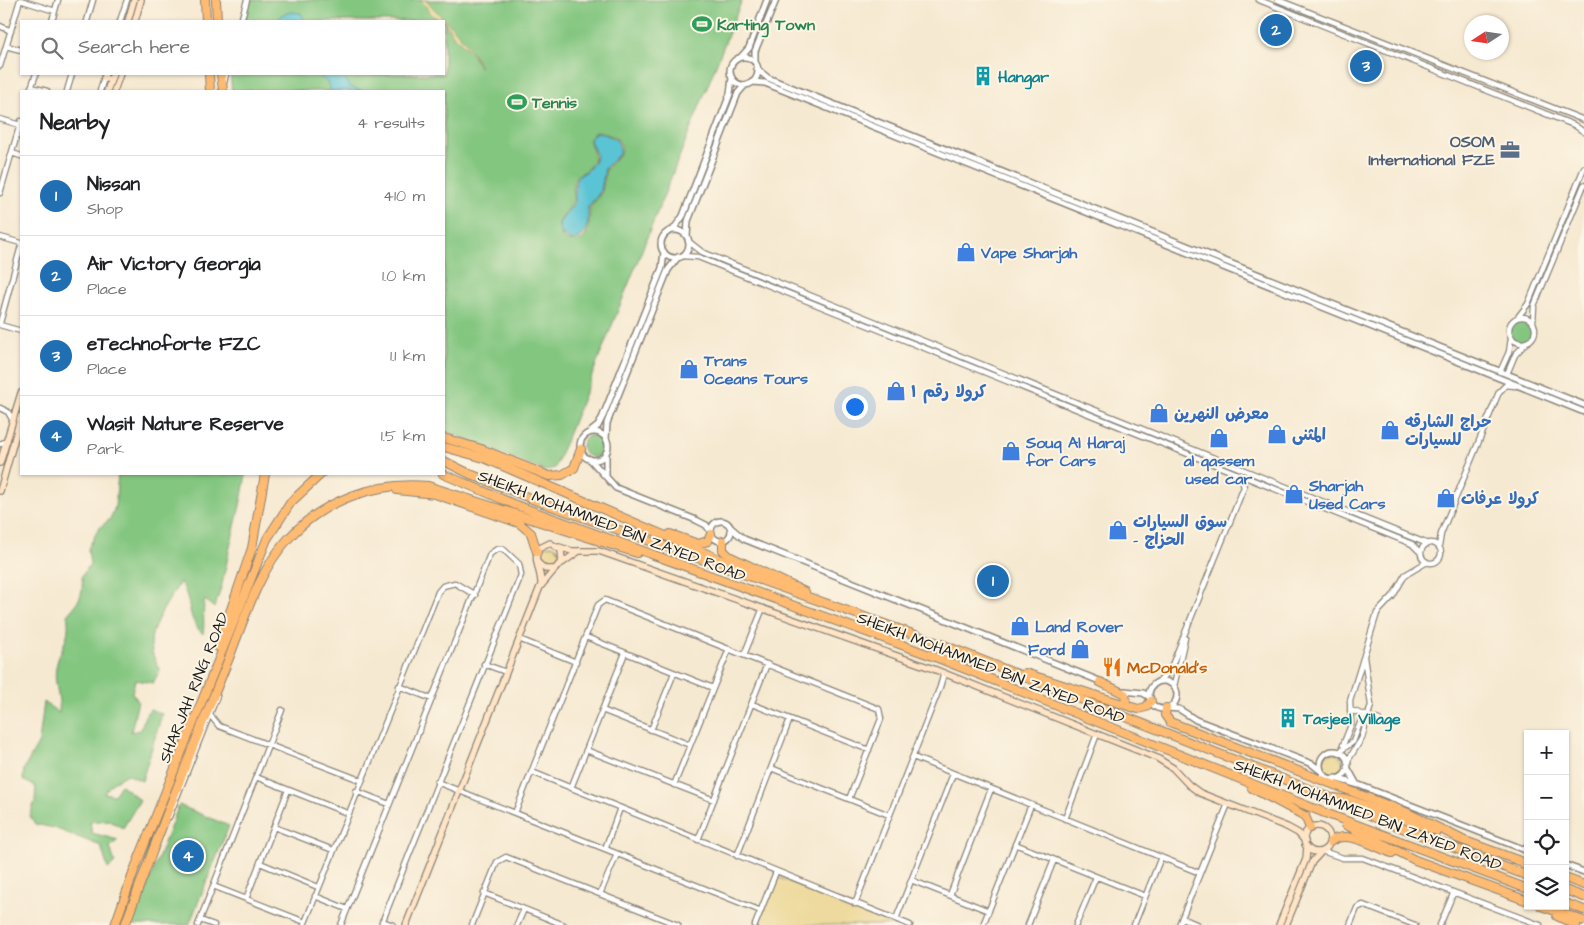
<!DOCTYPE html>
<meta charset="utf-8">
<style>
:root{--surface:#fff;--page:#f2f2f2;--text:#202124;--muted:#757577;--line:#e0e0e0;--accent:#1f6fb2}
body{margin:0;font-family:"Architects Daughter","Playpen Sans Arabic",sans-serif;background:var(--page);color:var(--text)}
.controls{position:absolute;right:15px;bottom:15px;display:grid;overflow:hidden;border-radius:0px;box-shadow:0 1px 4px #0004}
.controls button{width:45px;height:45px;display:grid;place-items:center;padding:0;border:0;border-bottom:1px solid var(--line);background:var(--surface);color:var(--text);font:25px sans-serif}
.compass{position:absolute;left:1464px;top:15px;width:45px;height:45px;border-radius:50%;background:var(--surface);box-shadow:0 1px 4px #0004;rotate:258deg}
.you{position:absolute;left:854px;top:406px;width:18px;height:18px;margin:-12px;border:4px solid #fff;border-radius:50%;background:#1a73e8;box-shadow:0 0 0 8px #1a73e833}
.badge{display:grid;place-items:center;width:32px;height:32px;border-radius:50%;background:var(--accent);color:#fff;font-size:16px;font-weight:700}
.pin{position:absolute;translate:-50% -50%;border:2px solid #fff;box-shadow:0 1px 5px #0006}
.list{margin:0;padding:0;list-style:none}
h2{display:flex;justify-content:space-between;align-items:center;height:65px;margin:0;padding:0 20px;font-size:21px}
h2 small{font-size:16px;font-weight:400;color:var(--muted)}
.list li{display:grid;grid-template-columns:32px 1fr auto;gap:15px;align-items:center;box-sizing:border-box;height:80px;padding:0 20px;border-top:1px solid var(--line)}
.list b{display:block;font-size:19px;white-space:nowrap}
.list p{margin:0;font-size:16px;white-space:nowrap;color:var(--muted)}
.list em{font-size:16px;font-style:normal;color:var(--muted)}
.icon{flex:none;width:28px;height:28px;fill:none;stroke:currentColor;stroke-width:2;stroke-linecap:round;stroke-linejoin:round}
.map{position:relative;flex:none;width:1584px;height:925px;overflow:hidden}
.search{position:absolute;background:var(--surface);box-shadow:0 1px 4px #0004;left:20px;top:20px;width:425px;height:55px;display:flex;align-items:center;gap:12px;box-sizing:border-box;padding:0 18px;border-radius:0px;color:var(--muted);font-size:19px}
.panel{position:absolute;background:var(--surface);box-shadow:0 1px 4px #0004;left:20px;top:90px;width:425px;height:385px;border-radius:0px}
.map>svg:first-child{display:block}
</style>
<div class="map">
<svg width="1584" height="925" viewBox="0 0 1584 925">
<rect width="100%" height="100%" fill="#fcf5e5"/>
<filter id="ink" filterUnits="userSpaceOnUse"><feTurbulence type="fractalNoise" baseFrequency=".02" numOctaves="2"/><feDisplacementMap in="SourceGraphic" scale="10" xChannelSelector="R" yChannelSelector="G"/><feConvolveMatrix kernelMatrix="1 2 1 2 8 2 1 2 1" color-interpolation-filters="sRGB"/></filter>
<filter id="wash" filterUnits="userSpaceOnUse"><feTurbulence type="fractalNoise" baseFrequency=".0096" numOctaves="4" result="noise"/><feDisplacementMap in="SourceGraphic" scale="20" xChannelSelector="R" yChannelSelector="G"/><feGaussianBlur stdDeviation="1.12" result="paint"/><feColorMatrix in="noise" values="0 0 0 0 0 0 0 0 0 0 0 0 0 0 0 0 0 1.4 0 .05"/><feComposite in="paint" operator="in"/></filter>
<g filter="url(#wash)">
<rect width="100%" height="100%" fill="#f6e9d1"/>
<!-- green -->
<path fill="#83c680" stroke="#50714e" d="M249 0H742L555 468 544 471 444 430V91H232L230 74H444V21H243Z
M1510 331a11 11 0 1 1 22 0a11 11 0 1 1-22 0Z
M582 446a11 11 0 1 1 22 0a11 11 0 1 1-22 0Z
M118 474H246C242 501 235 525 229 551 225 571 222 589 214 608L205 600C202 607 205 624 203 634 185 618 193 599 180 582 170 599 154 620 151 640 150 650 155 661 160 670L153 683 135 680 132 693 138 701 131 732 141 730 144 718 150 709 162 714 142 781 127 774 113 782 104 793 114 795 121 785 140 800 123 828 108 820 90 822 92 833 118 840 110 847 115 863 108 869 101 846 54 828 35 824 30 816 35 801 36 787 23 780 24 769 39 742 44 702 59 713C61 695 53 684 56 667 60 647 72 637 67 615 79 602 84 595 82 576L90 564 88 549 99 528 110 519 115 507Z
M179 805 229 826 189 925H132Z"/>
<!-- sand -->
<path fill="#eeda9e" stroke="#857b5d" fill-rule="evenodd" d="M421 0H425C444 20 470 41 480 68L471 52 454 36 444 21 433 16Z
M599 131 617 138 622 147 620 154 606 169 602 192 590 208 589 223 586 235 581 240 571 242 562 237 558 223 574 201 573 183 576 176 587 170 593 161 594 155 589 140 594 132ZM603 133 611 139 613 160C600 169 605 179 600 192 596 206 583 203 588 223L563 236 559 226 575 202 577 177 592 166 596 155 591 144Z
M539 556a11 11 0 1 1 22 0a11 11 0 1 1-22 0Z
M1321 764a11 11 0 1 1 22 0a11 11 0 1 1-22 0Z
M780 878 899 925H757L775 880Z"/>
<!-- water -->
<path fill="#5ac4d4" stroke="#3b7078" d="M292 12 301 13 305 21H279L281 15Z
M316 74H343L350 87 363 91H331L327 82Z
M599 132 616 139 620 147 619 154 605 168 601 191 588 207V223L584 234 580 238 571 241 560 232 559 223 575 202V183L577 177 587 171 595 161 596 155 590 140 594 133Z"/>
</g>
<g filter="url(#ink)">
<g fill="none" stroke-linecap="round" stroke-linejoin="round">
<defs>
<path id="minor" d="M20 0 55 11
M1259 0 1574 125 1584 132
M1278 0 1584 120
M52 21 58 0
M87 21 93 0
M120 21 127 0
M241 21 247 0
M0 26 11 31
M6 46 21 50
M0 66 20 0
M224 83 226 74
M31 87 47 91
M30 91 36 74
M67 91 72 74
M100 91 105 74
M0 119 20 125
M12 153 21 156
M0 193 21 121
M0 237 21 243
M688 241 702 252 1428 544
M682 256 698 257 1412 544 1421 553
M1509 330a13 13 0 1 1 26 0a13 13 0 1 1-26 0Z
M1518 317 1528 304 1584 168
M0 323 21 246
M1533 323 1534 306 1584 185
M0 325 21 331
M1500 372 1509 352 1511 338
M1507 374 1515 355 1525 344
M0 408 8 412 13 421
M0 444 7 441
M1421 553a10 10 0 1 1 20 0a10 10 0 1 1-20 0Z
M1439 547 1441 534 1499 392 1506 385 1515 386
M586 637 713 688
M519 639 576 662
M744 655 763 608
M484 664 506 672
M1160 681 1170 670 1244 487 1240 474
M399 686 432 699
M1174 686 1185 638
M752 704 869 750
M602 710 690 745
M1350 710 1379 720
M211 716 219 726 360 780
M651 730 674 673
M1343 745 1351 725 1350 701 1377 613 1393 596 1405 575 1427 562
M586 750 714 800
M1339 752 1353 742 1363 715
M913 757 1200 873
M1347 762 1362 738 1371 705 1364 657
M771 768 889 815
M532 772 910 925
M256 777 347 813
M437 782 761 911
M674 785 729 649
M571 788 625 653
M356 791 389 804
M515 813 598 605 605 600 879 709 881 719 849 799
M169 817 217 696
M1065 819 1097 734
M274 827 333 850
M698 840 767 664
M1015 844 1145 896
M605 849 620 808
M1322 851 1343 858H1363L1540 925
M737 856 790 719
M260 863 318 887
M911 880 989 911
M213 886 305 922
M484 893 564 925
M600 894 617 854
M950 895 991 789
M315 896 347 909
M246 899 288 790
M855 904 940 687 944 673
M1182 918 1198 925
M896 919 953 774
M200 920 214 925
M382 921 393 925
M198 925 282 710
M304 925 438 592 443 586 455 583 475 595
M341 925 490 554 497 549H503L519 564 521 575 381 925
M472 925 497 862 506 857 678 925
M517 925 524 909
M755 925 776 872
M983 925 1031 805
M1028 925 1054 860
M1076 925 1096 877
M1134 925 1161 857
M1179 925 1228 804
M1350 925 1357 908 1363 905 1415 925
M1440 925 1453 894"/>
<path id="tertiary" d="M741 57 749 48 767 0
M730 71a14 14 0 1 1 28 0a14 14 0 1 1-28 0Z
M755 62V51L776 0
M757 69 768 78 1584 405
M752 82 765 83 1584 412
M673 230 683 216 730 94 732 78
M661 244a14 14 0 1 1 28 0a14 14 0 1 1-28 0Z
M687 237 688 221 738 93 745 85
M580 446a14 14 0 1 1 28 0a14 14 0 1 1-28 0Z
M589 433 598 426 603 416 662 268 664 252
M606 439 607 423 668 270 678 257
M606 454V475
M590 459 616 488 696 520 706 525 711 532
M711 531a10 10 0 1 1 20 0a10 10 0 1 1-20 0Z
M731 528 744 539 1102 682
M1149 695a14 14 0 1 1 28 0a14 14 0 1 1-28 0Z
M1124 691 1143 693 1150 697
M1168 708 1179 709 1196 720 1312 764 1321 771
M1320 765a14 14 0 1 1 28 0a14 14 0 1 1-28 0Z
M1347 767 1356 783
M1335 778 1359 785 1528 851
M1565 865 1584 872"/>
<path id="secondary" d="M128 21 134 0
M135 21 141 0
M104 78 111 80
M107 91 113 74
M114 91 120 74
M0 463 21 393
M0 491 21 416
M559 547 572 551H599L931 668 1157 758 1173 768 1189 785 1200 793 1287 827 1298 833 1305 841
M538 563 545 569H555L562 561 561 550 550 543 538 549C533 561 542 573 541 585
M562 563 579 551
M1304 839a13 13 0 1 1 26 0a13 13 0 1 1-26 0Z
M406 925 540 587 555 569
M1279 925 1306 859 1307 847
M1286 925 1312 862 1322 851"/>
<path id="motorway" d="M205 0 206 21
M216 0 217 21
M209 74 210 91
M221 74 223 91
M444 438 481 449 549 476 562 475 574 468 581 449
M444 447 484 458 761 577
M444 461 470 474 537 501 941 644 1331 798 1376 818 1528 876
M443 474 516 505 938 658 1325 813 1528 889
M397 490 435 494 519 523 531 533 537 552
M670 534 698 544 708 541 711 534
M723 541V550L729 556 805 592
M218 647 252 548 265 474
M1025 673 1138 709 1146 707 1151 701
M1100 682 1125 694 1126 701 1122 703
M1166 708 1165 715 1170 722 1408 813 1461 839
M1252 788 1305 816 1310 828
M1334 798 1350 800 1437 831
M1346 825 1415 860 1528 901
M1457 838 1528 864
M1330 842C1347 828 1374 847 1392 853
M1565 878 1584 885
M1565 890 1584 897
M1565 903 1584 910
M1541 906 1584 921
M1557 916 1576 925
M115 925 135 868 267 539 291 502 321 474
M125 925C157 838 190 753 225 668 243 625 256 574 288 539 323 500 376 481 428 486L637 553"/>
</defs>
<!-- minor casing -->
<use href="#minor" stroke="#898276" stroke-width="7"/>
<!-- tertiary casing -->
<use href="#tertiary" stroke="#898276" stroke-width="8"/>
<!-- secondary casing -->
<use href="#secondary" stroke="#898276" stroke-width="8"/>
<!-- motorway casing -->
<use href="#motorway" stroke="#898276" stroke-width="10"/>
<!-- minor -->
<use href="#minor" stroke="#fff" stroke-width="4.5"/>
<!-- tertiary -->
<use href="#tertiary" stroke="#fff" stroke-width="5"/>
<!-- secondary -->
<use href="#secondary" stroke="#ffe4c6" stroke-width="5.5"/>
<!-- motorway -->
<use href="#motorway" stroke="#ffbb71" stroke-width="8"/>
</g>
</g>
<!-- icons -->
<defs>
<symbol id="stadium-bare" viewBox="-9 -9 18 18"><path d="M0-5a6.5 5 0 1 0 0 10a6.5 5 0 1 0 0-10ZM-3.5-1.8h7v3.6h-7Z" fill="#2e9e5b" stroke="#fcf5e5" stroke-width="2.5" paint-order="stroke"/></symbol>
<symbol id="building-bare" viewBox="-9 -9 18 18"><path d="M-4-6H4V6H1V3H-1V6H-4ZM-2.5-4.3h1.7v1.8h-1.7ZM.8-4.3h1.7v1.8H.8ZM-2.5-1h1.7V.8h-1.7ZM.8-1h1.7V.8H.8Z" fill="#0f9aa8" stroke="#fcf5e5" stroke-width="2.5" paint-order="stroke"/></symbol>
<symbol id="office-bare" viewBox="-9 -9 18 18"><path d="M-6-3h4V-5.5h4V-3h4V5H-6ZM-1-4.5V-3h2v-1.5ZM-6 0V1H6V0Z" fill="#5c6f8a" stroke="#fcf5e5" stroke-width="2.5" paint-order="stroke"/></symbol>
<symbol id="shop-bare" viewBox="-9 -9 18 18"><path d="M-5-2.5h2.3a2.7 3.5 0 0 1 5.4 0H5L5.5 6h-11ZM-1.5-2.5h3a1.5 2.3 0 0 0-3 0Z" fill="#3f7fe0" stroke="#fcf5e5" stroke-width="2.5" paint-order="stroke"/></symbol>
<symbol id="restaurant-bare" viewBox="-9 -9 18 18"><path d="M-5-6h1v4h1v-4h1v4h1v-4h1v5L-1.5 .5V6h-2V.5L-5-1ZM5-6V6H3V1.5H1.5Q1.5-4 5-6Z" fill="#e8710a" stroke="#fcf5e5" stroke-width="2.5" paint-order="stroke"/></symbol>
</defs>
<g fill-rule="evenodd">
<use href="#stadium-bare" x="688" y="10" width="28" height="28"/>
<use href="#building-bare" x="969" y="62" width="28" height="28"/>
<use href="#stadium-bare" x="503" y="88" width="28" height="28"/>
<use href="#office-bare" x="1496" y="136" width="28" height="28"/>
<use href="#shop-bare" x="952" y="238" width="28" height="28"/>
<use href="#shop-bare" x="675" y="355" width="28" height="28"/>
<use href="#shop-bare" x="882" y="377" width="28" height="28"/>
<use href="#shop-bare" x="1145" y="399" width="28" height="28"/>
<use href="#shop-bare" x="1376" y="416" width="28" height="28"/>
<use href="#shop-bare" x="1263" y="420" width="28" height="28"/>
<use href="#shop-bare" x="1205" y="424" width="28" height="28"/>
<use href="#shop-bare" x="997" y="437" width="28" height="28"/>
<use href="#shop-bare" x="1280" y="480" width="28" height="28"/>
<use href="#shop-bare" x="1432" y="484" width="28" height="28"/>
<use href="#shop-bare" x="1104" y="516" width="28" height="28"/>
<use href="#shop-bare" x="1006" y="612" width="28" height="28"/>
<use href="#shop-bare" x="1066" y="635" width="28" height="28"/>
<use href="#restaurant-bare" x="1098" y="653" width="28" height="28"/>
<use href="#building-bare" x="1274" y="704" width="28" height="28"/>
</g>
<g text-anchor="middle" stroke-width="4" stroke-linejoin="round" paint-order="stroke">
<!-- leisure labels -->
<g font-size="16" font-weight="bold" fill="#27864d" stroke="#fcf5e5" text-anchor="start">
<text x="717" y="30">Karting Town</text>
<text x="532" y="108">Tennis</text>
</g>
<!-- culture labels -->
<g font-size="16" font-weight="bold" fill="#0d838f" stroke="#fcf5e5" text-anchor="start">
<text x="998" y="82">Hangar</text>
<text x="1303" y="724">Tasjeel Village</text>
</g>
<!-- service labels -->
<g font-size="16" font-weight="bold" fill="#4e5e75" stroke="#fcf5e5" text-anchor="end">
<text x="1495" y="147">OSOM<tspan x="1495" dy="18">International FZE</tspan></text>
</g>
<!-- shop labels -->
<g font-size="16" font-weight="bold" fill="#366cbe" stroke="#fcf5e5" text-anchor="start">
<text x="981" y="258">Vape Sharjah</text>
<text x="704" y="366">Trans<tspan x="704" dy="18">Oceans Tours</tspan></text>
<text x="911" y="397">كرولا رقم ١</text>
<text x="1174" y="419">معرض النهرين</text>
<text x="1405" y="427">حراج الشارقه<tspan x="1405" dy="18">للسيارات</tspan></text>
<text x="1292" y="440">المثنى</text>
<text x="1026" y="448">Souq Al Haraj<tspan x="1026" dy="18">for Cars</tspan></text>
<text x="1219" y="466" text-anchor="middle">al qassem<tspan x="1219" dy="18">used car</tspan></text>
<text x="1309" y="491">Sharjah<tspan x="1309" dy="18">Used Cars</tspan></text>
<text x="1461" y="504">كرولا عرفات</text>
<text x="1133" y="527">سوق السيارات<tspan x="1133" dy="18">- الحزاج</tspan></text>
<text x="1035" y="632">Land Rover</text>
<text x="1065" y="655" text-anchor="end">Ford</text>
</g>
<!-- street labels -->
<g font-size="16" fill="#1c1c1c" stroke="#fcf5e5">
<text transform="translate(612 525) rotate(21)" y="6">SHEIKH MOHAMMED BIN ZAYED ROAD</text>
<text transform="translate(991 667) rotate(21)" y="6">SHEIKH MOHAMMED BIN ZAYED ROAD</text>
<text transform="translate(193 687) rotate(-68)" y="6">SHARJAH RING ROAD</text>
<text transform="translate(1368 814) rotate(21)" y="6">SHEIKH MOHAMMED BIN ZAYED ROAD</text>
</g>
<!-- food labels -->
<g font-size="16" font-weight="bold" fill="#c56008" stroke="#fcf5e5" text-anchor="start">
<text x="1127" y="673">McDonald's</text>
</g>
</g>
</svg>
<div class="controls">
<button>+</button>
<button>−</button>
<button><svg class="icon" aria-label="locate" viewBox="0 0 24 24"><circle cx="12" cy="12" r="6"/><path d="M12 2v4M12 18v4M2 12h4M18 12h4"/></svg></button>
<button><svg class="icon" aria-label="layers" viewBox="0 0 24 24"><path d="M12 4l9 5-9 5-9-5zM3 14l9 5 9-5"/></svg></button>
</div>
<svg class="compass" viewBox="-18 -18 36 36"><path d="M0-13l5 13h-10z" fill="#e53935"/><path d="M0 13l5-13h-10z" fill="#757577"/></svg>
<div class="you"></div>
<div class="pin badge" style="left:993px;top:581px">1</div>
<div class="pin badge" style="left:1276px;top:30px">2</div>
<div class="pin badge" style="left:1366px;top:66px">3</div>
<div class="pin badge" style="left:188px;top:856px">4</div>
<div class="search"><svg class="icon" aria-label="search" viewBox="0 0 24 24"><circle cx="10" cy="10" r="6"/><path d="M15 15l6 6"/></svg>Search here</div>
<section class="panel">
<h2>Nearby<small>4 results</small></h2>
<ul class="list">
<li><span class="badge">1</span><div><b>Nissan</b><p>Shop</p></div><em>410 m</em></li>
<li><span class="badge">2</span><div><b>Air Victory Georgia</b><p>Place</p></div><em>1.0 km</em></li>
<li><span class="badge">3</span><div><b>eTechnoforte FZC</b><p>Place</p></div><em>1.1 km</em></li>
<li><span class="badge">4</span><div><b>Wasit Nature Reserve</b><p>Park</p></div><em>1.5 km</em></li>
</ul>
</section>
</div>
